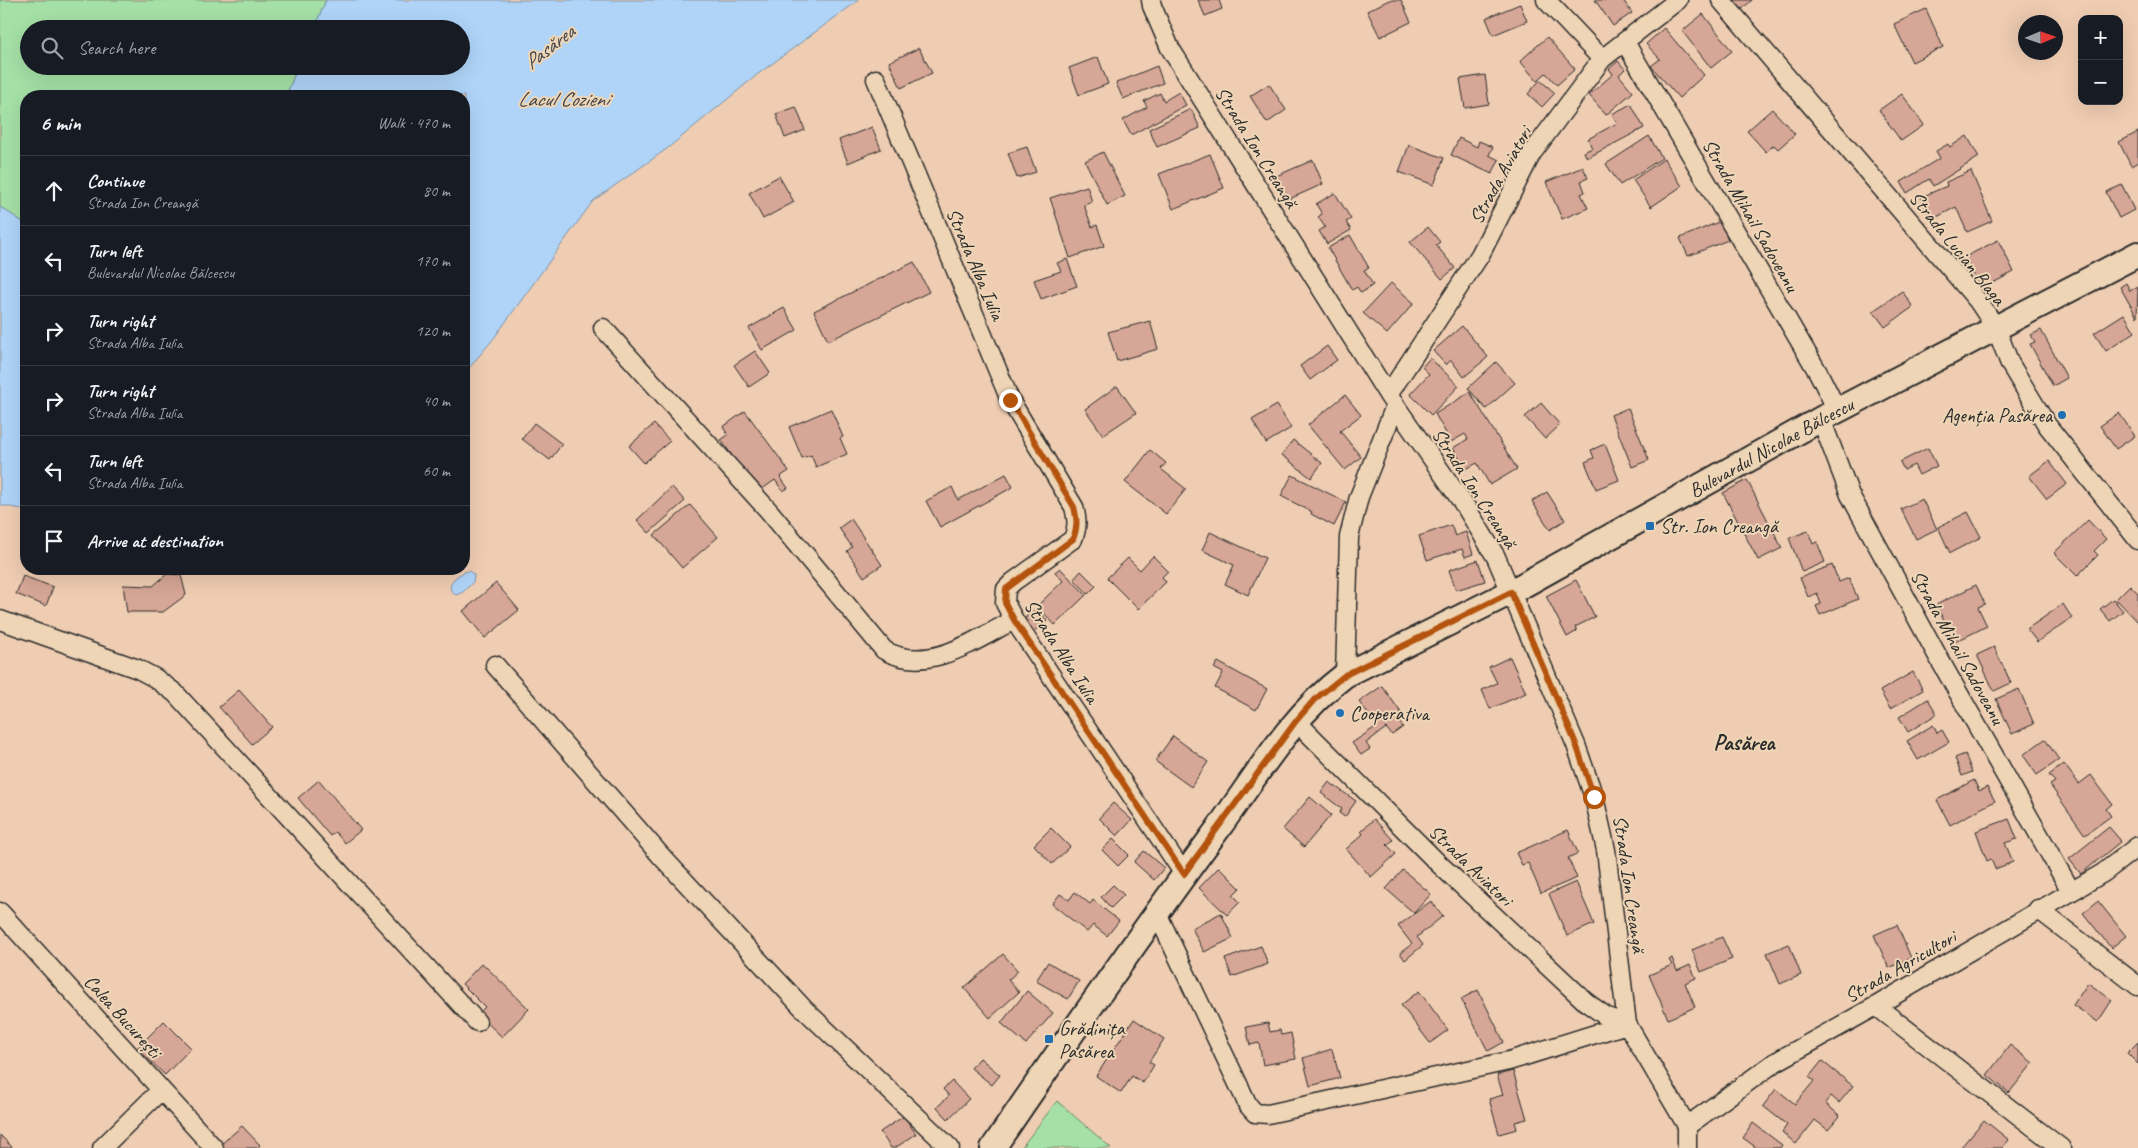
<!DOCTYPE html>
<meta charset="utf-8">
<style>
:root{--surface:#171b24;--page:#20242c;--text:#f1f3f6;--muted:#9ea1a6;--line:#363941}
body{margin:0;font-family:Caveat,sans-serif;background:var(--page);color:var(--text)}
.controls{position:absolute;right:15px;top:15px;display:grid;overflow:hidden;border-radius:10px;box-shadow:0 5px 20px #0002}
.controls button{width:45px;height:45px;display:grid;place-items:center;padding:0;border:0;border-bottom:1px solid var(--line);background:var(--surface);color:var(--text);font:25px sans-serif}
.compass{position:absolute;left:2018px;top:15px;width:45px;height:45px;border-radius:50%;background:var(--surface);box-shadow:0 5px 20px #0002;rotate:88deg}
.stop{position:absolute;width:15px;height:15px;margin:-11px;border:4px solid #b45309;border-radius:50%;background:#fff}
.stop.end{background:#b45309;border-color:#fff;box-shadow:0 1px 5px #0008}
.list{margin:0;padding:0;list-style:none}
h2{display:flex;justify-content:space-between;align-items:center;height:65px;margin:0;padding:0 20px;font-size:21px}
h2 small{font-size:16px;font-weight:400;color:var(--muted)}
.list li{display:grid;grid-template-columns:32px 1fr auto;gap:15px;align-items:center;box-sizing:border-box;height:70px;padding:0 20px;border-top:1px solid var(--line)}
.list b{display:block;font-size:19px;white-space:nowrap}
.list p{margin:0;font-size:16px;white-space:nowrap;color:var(--muted)}
.list em{font-size:16px;font-style:normal;color:var(--muted)}
.icon{flex:none;width:28px;height:28px;fill:none;stroke:currentColor;stroke-width:2;stroke-linecap:round;stroke-linejoin:round}
.map{position:relative;flex:none;width:2138px;height:1148px;overflow:hidden}
.search{position:absolute;background:var(--surface);box-shadow:0 5px 20px #0002;left:20px;top:20px;width:450px;height:55px;display:flex;align-items:center;gap:12px;box-sizing:border-box;padding:0 18px;border-radius:28px;color:var(--muted);font-size:19px}
.panel{position:absolute;background:var(--surface);box-shadow:0 5px 20px #0002;left:20px;top:90px;width:450px;height:485px;border-radius:20px}
.map>svg:first-child{display:block}
</style>
<div class="map">
<svg width="2138" height="1148" viewBox="0 0 2138 1148">
<rect width="100%" height="100%" fill="#efcdb2"/>
<filter id="ink" filterUnits="userSpaceOnUse"><feTurbulence type="fractalNoise" baseFrequency=".02" numOctaves="2"/><feDisplacementMap in="SourceGraphic" scale="10" xChannelSelector="R" yChannelSelector="G"/><feConvolveMatrix kernelMatrix="1 2 1 2 8 2 1 2 1" color-interpolation-filters="sRGB"/></filter>
<g filter="url(#ink)">
<!-- green -->
<path fill="#a5e1a7" stroke="#688669" d="M0 0H326L314 29H29V66H298L286 96H26V224L0 207Z
M1057 1101 1111 1148H1021Z"/>
<!-- water -->
<path fill="#afd4f8" stroke="#7a90a6" d="M326 0H859L758 74 668 148 593 201 494 338 464 374V96H286L298 66H461V29H314Z
M0 207 26 224V510L0 505Z
M469 571 474 575 473 582 463 592 456 595C441 586 459 572 469 571Z"/>
<!-- building -->
<path fill="#d6a696" stroke="#2b2b2b" d="M1198 0H1219L1222 9 1205 16Z
M1389 0H1401L1411 22 1380 37 1367 11Z
M1595 0H1623L1632 13 1613 26Z
M1733 0H1752L1741 10Z
M1520 4 1527 21 1493 35 1486 18Z
M1926 9 1943 47 1912 62 1894 24Z
M1703 14 1732 51 1711 68 1682 31Z
M1664 28 1704 75 1679 98 1651 66 1660 59 1646 44Z
M1547 37 1575 69 1557 85 1546 73 1537 81 1520 61Z
M919 48 932 73 901 88 889 62Z
M1098 57 1108 84 1079 95 1069 68Z
M1618 61 1625 69 1619 75 1633 92 1606 115 1589 95 1613 74 1609 69Z
M1157 66 1163 83 1123 99 1116 83Z
M1485 75 1489 104 1465 108 1460 79Z
M1540 80 1555 93 1542 107 1528 94Z
M1269 84 1286 110 1267 123 1250 96Z
M1179 92 1186 105 1131 135 1123 120 1147 107 1144 101 1160 93 1164 101Z
M1902 94 1924 125 1901 141 1879 110Z
M1631 104 1644 128 1587 158 1584 152 1592 148 1588 139 1617 123 1612 114Z
M796 107 805 130 785 138 776 114Z
M1191 109 1200 128 1157 147 1149 129Z
M1772 109 1795 134 1778 149 1774 145 1766 152 1747 131Z
M872 127 881 149 848 163 839 140Z
M2138 132V162L2131 166 2119 142Z
M1649 136 1662 158 1620 185 1606 164Z
M1967 136 1979 157 1933 186 1929 179 1907 193 1901 182 1940 158 1936 151 1948 144 1950 147Z
M1459 138 1477 147 1479 141 1493 147 1489 155 1499 160 1492 174 1451 155Z
M1409 145 1444 158 1434 185 1399 172Z
M1027 147 1036 172 1017 178 1008 153Z
M1103 152 1125 196 1107 205 1085 161Z
M1210 154 1224 188 1173 209 1159 174Z
M1664 159 1682 186 1651 207 1633 180Z
M1313 160 1323 184 1285 201 1274 177Z
M1583 167 1588 178 1581 181 1585 192 1581 194 1588 208 1562 219 1546 182Z
M1971 171 1992 221 1967 232 1956 207 1931 220 1921 197 1947 186 1946 182Z
M779 176 794 202 763 219 749 193Z
M2122 185 2134 210 2119 218 2106 192Z
M1087 186 1092 202 1084 205 1092 227 1097 225 1104 246 1070 258 1050 198Z
M1335 193 1351 219 1346 222 1351 230 1327 244 1319 231 1325 227 1318 217 1322 214 1316 204Z
M1721 221 1728 240 1688 256 1680 238Z
M1428 227 1440 242 1436 245 1455 268 1442 279 1410 242Z
M1350 235 1369 268 1364 270 1373 285 1361 293 1357 287 1352 290 1328 248Z
M1998 240 2014 272 1981 289 1965 257Z
M1067 259 1077 286 1041 299 1034 280 1061 271 1057 263Z
M914 262 929 292 828 341 814 311Z
M1391 283 1414 303 1387 334 1363 313Z
M2126 283 2130 291 2138 286 2137 317 2120 287Z
M1902 291 1913 307 1885 327 1873 311Z
M784 308 797 330 762 350 749 328Z
M2124 314 2135 332 2106 351 2094 333Z
M1150 321 1158 349 1117 361 1108 332Z
M1462 326 1488 357 1464 377 1451 360 1446 365 1433 351Z
M2041 330 2067 378 2053 386 2030 344 2035 342 2031 335Z
M1327 346 1337 360 1310 380 1300 366Z
M755 351 770 373 749 387 734 365Z
M1430 358 1459 386 1431 415 1410 394 1429 374 1422 367Z
M1496 362 1515 383 1486 409 1468 388Z
M1117 386 1136 413 1103 435 1085 409Z
M1470 392 1517 469 1490 485 1477 463 1466 469 1453 448 1468 439 1465 434 1451 442 1435 414Z
M1345 395 1361 415 1340 431 1361 457 1345 470 1308 425Z
M1541 403 1560 425 1545 439 1525 417Z
M1277 405 1291 428 1266 443 1252 420Z
M1628 408 1649 460 1632 467 1611 415Z
M831 409 843 437 840 438 847 454 816 467 811 455 802 458 789 427Z
M745 411 789 471 780 477 788 488 783 491 775 480 758 492 721 440 728 435 723 427Z
M2119 413 2135 436 2116 449 2100 426Z
M534 423 562 444 550 460 522 439Z
M654 424 670 441 644 463 629 446Z
M1293 440 1322 463 1311 478 1282 455Z
M1605 444 1619 480 1596 489 1585 462 1594 458 1591 450Z
M1928 448 1937 466 1919 475 1914 465 1904 470 1900 462Z
M1150 450 1166 463 1161 469 1186 489 1166 514 1125 482Z
M2049 461 2067 484 2047 499 2029 476Z
M1006 474 1013 487 940 527 926 501 952 487 958 500Z
M1292 475 1346 502 1334 526 1311 514 1312 512 1281 496Z
M1747 480 1782 548 1758 560 1723 493Z
M672 487 685 501 649 533 637 520Z
M1547 492 1565 520 1550 530 1532 501Z
M1922 499 1937 529 1916 539 1901 509Z
M690 505 718 537 682 568 654 535Z
M1968 512 1981 537 1950 553 1938 527Z
M851 519 882 565 864 577 847 551 852 547 839 528Z
M2088 520 2106 539 2094 551 2098 555 2077 576 2054 553Z
M1451 525 1455 536 1466 532 1473 554 1465 557 1462 549 1427 560 1419 536Z
M1808 531 1813 544 1817 542 1825 562 1802 572 1789 538Z
M1210 532 1265 558 1248 595 1225 584 1234 565 1202 550Z
M1153 556 1168 571 1162 577 1166 582 1138 609 1107 578 1128 558 1140 570Z
M1478 560 1485 581 1456 590 1449 570Z
M1832 565 1839 582 1849 578 1858 599 1820 615 1816 606 1821 604 1817 593 1808 597 1800 578Z
M1060 568 1086 595 1055 625 1037 606 1063 581 1055 572Z
M1081 571 1096 586 1088 594 1074 579Z
M167 574 181 575 186 595 163 612H127L123 585 153 586Z
M23 576 53 587 46 606 16 594Z
M1576 580 1595 617 1575 627 1577 631 1567 637 1546 596Z
M496 583 519 610 485 638 463 611Z
M1976 585 1985 604 1978 607 1987 626 1955 642 1936 605Z
M2130 585 2138 593V622L2116 599Z
M2113 599 2123 611 2110 621 2100 609Z
M2063 604 2072 618 2037 642 2027 629Z
M1037 608 1047 621 1034 631 1024 619Z
M1994 647 2011 683 1994 691 1977 655Z
M1510 657 1526 693 1490 709 1482 690 1497 683 1489 667Z
M1218 662 1267 689 1256 710 1215 688 1223 673 1214 668Z
M1913 672 1923 690 1890 709 1880 691Z
M1382 686 1402 714 1396 718 1403 727 1392 735 1386 728 1366 743 1370 749 1361 755 1352 743 1377 726 1359 702Z
M2019 689 2034 724 2012 734 1996 699Z
M239 690 272 727 252 744 219 707Z
M1928 699 1937 714 1908 732 1899 717Z
M1933 725 1937 733 1942 730 1949 742 1918 760 1907 741Z
M1173 736 1208 762 1191 787 1155 761Z
M2045 739 2059 760 2037 775 2023 755Z
M1965 754 1972 772 1962 776 1955 758Z
M2064 764 2079 784 2091 775 2112 804 2106 809 2111 816 2085 835 2050 785 2055 782 2049 775Z
M319 780 361 830 345 843 335 832 330 836 298 798Z
M1974 780 1979 791 1987 787 1995 801 1950 825 1937 800Z
M1329 782 1356 801 1345 817 1339 813 1342 809 1321 793Z
M1310 797 1331 815 1304 847 1283 829Z
M1113 803 1132 820 1117 836 1099 818Z
M1374 819 1393 840 1387 845 1396 854 1371 877 1346 849 1363 834 1361 831Z
M2009 819 2017 839 2005 843 2013 862 1995 869 1991 859 1987 861 1976 831Z
M2109 827 2121 841 2081 874 2069 859Z
M1051 828 1070 847 1052 864 1034 845Z
M1568 830 1578 853 1568 858 1577 878 1541 893 1528 863 1522 865 1516 853Z
M1113 839 1129 855 1118 866 1102 850Z
M1144 851 1164 868 1154 880 1134 862Z
M1219 867 1240 888 1233 895 1240 902 1227 915 1199 888Z
M1403 870 1431 894 1414 913 1386 889Z
M1576 882 1594 924 1567 936 1549 894Z
M1113 885 1124 895 1111 908 1101 897Z
M1075 892 1090 904 1093 900 1119 921 1107 936 1093 925 1087 932 1052 904 1060 894 1069 900Z
M1431 901 1443 916 1417 937 1423 945 1405 960 1400 953 1412 944 1398 926Z
M2098 901 2126 936 2111 948 2083 913Z
M1221 913 1233 938 1204 952 1192 928Z
M1897 925 1911 958 1889 968 1874 935Z
M1722 937 1732 959 1701 972 1692 950Z
M1789 944 1801 975 1780 984 1767 953Z
M1261 946 1268 964 1232 977 1225 959Z
M1003 954 1018 971 1008 980 1019 992 990 1018 964 988Z
M1672 958 1677 971 1690 965 1696 978 1685 983 1695 1007 1668 1019 1649 975 1672 965 1669 960Z
M1048 962 1079 981 1068 999 1036 981Z
M482 963 529 1009 502 1037 478 1014 485 1007 462 984Z
M2088 983 2112 1000 2098 1022 2073 1005Z
M1478 990 1504 1042 1488 1051 1461 999Z
M1027 991 1053 1013 1026 1044 1001 1023Z
M1419 991 1448 1030 1430 1043 1401 1005Z
M1134 1019 1164 1039 1149 1062 1154 1065 1143 1083 1132 1076 1121 1093 1096 1076Z
M164 1021 191 1048 165 1075 137 1048Z
M1268 1023 1270 1032 1280 1030 1281 1035 1291 1033 1296 1059 1263 1065 1259 1043 1250 1045 1246 1027Z
M2138 1042V1064L2127 1053Z
M2010 1045 2033 1063 2009 1093 1987 1075Z
M1332 1049 1340 1078 1310 1086 1303 1058Z
M980 1058 1000 1075 992 1085 971 1068Z
M1822 1061 1853 1086 1839 1103 1831 1096 1825 1103 1840 1116 1828 1130 1815 1120 1796 1144 1782 1132 1787 1125 1763 1106 1776 1089 1795 1104 1814 1081 1809 1077Z
M1513 1071 1527 1119 1515 1122 1517 1129 1499 1134 1489 1099 1503 1095 1497 1075Z
M952 1081 969 1099 948 1119 937 1107 949 1096 943 1089Z
M904 1116 916 1134 895 1148H891L880 1132Z
M1984 1120 2009 1140 2002 1148H1963L1961 1147Z
M1753 1123 1782 1145 1780 1148H1757L1743 1138Z
M242 1126 260 1145 257 1148H221L219 1146Z
M0 1135 13 1148H0Z"/>
<g fill="none" stroke-linecap="round" stroke-linejoin="round">
<defs>
<path id="minor" d="M1151 0 1152 6 1170 48 1388 395 1467 509 1496 557 1576 745 1594 797 1606 850 1627 1024 1687 1126V1148
M1546 0 1602 59
M1721 0 1978 301 1996 328 2010 364 2047 425 2138 540
M1625 42 1819 374 1837 410
M876 79 1010 400 1074 507C1077 519 1078 527 1073 539L1013 582 1006 589 1005 603 1014 620 1184 874
M603 328 769 511 884 650C927 675 975 640 1014 620
M1388 395 1480 255 1532 153 1602 59 1678 0
M1821 419 1850 495 1942 664 2071 891
M0 620 138 669 155 678 175 693 477 1022
M495 665 662 857 804 1009 950 1148
M1345 675 1349 537 1359 497 1395 406
M1296 721 1438 863 1586 1002 1607 1017 1627 1024
M2038 909 2138 986
M0 912 214 1148
M1157 913 1248 1105 1255 1113 1268 1114 1509 1061 1627 1024
M1876 1006 2061 1148
M1687 1126 1774 1063 1876 1006 2103 873 2138 846
M102 1148 161 1090"/>
<g id="secondary">
<path id="s1" d="M993 1148C1067 1039 1142 932 1220 826 1258 773 1293 714 1345 675L1511 592 1821 419 2138 254"/>
</g>
</defs>
<!-- minor casing -->
<use href="#minor" stroke="#2b2b2b" stroke-width="21"/>
<!-- secondary casing -->
<use href="#secondary" stroke="#2b2b2b" stroke-width="28"/>
<!-- minor -->
<use href="#minor" stroke="#eed5b6" stroke-width="18"/>
<!-- secondary -->
<use href="#secondary" stroke="#eed5b6" stroke-width="24"/>
</g>
</g>
<g fill="none" stroke-linecap="round" stroke-linejoin="round" filter="url(#ink)">
<!-- route -->
<path stroke="#b45309" stroke-width="6" d="M1010 400 1074 507C1077 519 1078 527 1073 539L1006 589 1005 603 1014 620 1184 874 1296 721 1314 700 1345 675 1511 592 1576 744 1594 797"/>
</g>
<!-- markers -->
<g fill="#1f6fb2" stroke="#eed5b6" stroke-width="2">
<circle cx="2062" cy="415" r="5"/>
<rect x="1645" y="521" width="10" height="10" rx="2.5"/>
<circle cx="1340" cy="713" r="5"/>
<rect x="1044" y="1034" width="10" height="10" rx="2.5"/>
</g>
<g text-anchor="middle" stroke-width="4" stroke-linejoin="round" paint-order="stroke">
<!-- street labels -->
<g font-size="20" fill="#2b2b2b" stroke="#eed5b6">
<text transform="translate(1257 147) rotate(58)" y="7">Strada Ion Creangă</text>
<text transform="translate(1500 175) rotate(-61)" y="7">Strada Aviatori</text>
<text transform="translate(1751 215) rotate(60)" y="7">Strada Mihail Sadoveanu</text>
<text transform="translate(1958 248) rotate(51)" y="7">Strada Lucian Blaga</text>
<text transform="translate(976 264) rotate(67)" y="7">Strada Alba Iulia</text>
<text dy="7" stroke="none"><textPath href="#s1" startOffset="1074">Bulevardul Nicolae Bălcescu</textPath></text>
<text transform="translate(1475 488) rotate(57)" y="7">Strada Ion Creangă</text>
<text transform="translate(1958 647) rotate(61)" y="7">Strada Mihail Sadoveanu</text>
<text transform="translate(1062 651) rotate(57)" y="7">Strada Alba Iulia</text>
<text transform="translate(1471 865) rotate(44)" y="7">Strada Aviatori</text>
<text transform="translate(1630 884) rotate(82)" y="7">Strada Ion Creangă</text>
<text transform="translate(1900 966) rotate(-30)" y="7">Strada Agricultori</text>
<text transform="translate(123 1016) rotate(48)" y="7">Calea București</text>
</g>
<!-- poi labels -->
<g font-size="20" fill="#2b2b2b" stroke="#eed5b6" text-anchor="start">
<text x="2052" y="422" text-anchor="end">Agenția Pasărea</text>
<text x="1660" y="533">Str. Ion Creangă</text>
<text x="1350" y="720">Cooperativa</text>
<text x="1059" y="1035">Grădinița<tspan x="1059" dy="23">Pasărea</tspan></text>
</g>
<!-- water labels -->
<g font-size="21" font-style="italic" fill="#3f444a" stroke="#eed5b6">
<text transform="translate(549 47) rotate(-38)" y="7">Pasărea</text>
<text x="563" y="106">Lacul Cozieni</text>
</g>
<!-- quarter labels -->
<g font-size="22" font-weight="bold" fill="#2b2b2b" stroke="#eed5b6">
<text x="1744" y="750">Pasărea</text>
</g>
</g>
</svg>
<div class="controls">
<button>+</button>
<button>−</button>
</div>
<svg class="compass" viewBox="-18 -18 36 36"><path d="M0-13l5 13h-10z" fill="#e53935"/><path d="M0 13l5-13h-10z" fill="#9ea1a6"/></svg>
<div class="stop" style="left:1594px;top:797px"></div>
<div class="stop end" style="left:1010px;top:400px"></div>
<div class="search"><svg class="icon" aria-label="search" viewBox="0 0 24 24"><circle cx="10" cy="10" r="6"/><path d="M15 15l6 6"/></svg>Search here</div>
<section class="panel">
<h2>6 min<small>Walk · 470 m</small></h2>
<ul class="list">
<li><svg class="icon" aria-label="ahead" viewBox="0 0 24 24"><path d="M12 20V5M6 11l6-6 6 6"/></svg><div><b>Continue</b><p>Strada Ion Creangă</p></div><em>80 m</em></li>
<li><svg class="icon" aria-label="left" viewBox="0 0 24 24"><path d="M17 20v-9H6M10 6l-5 5 5 5"/></svg><div><b>Turn left</b><p>Bulevardul Nicolae Bălcescu</p></div><em>170 m</em></li>
<li><svg class="icon" aria-label="right" viewBox="0 0 24 24"><path d="M7 20v-9h11M14 6l5 5-5 5"/></svg><div><b>Turn right</b><p>Strada Alba Iulia</p></div><em>120 m</em></li>
<li><svg class="icon" aria-label="right" viewBox="0 0 24 24"><path d="M7 20v-9h11M14 6l5 5-5 5"/></svg><div><b>Turn right</b><p>Strada Alba Iulia</p></div><em>40 m</em></li>
<li><svg class="icon" aria-label="left" viewBox="0 0 24 24"><path d="M17 20v-9H6M10 6l-5 5 5 5"/></svg><div><b>Turn left</b><p>Strada Alba Iulia</p></div><em>60 m</em></li>
<li><svg class="icon" aria-label="arrive" viewBox="0 0 24 24"><path d="M6 21V4h12l-3 4 3 4H6"/></svg><div><b>Arrive at destination</b></div></li>
</ul>
</section>
</div>
